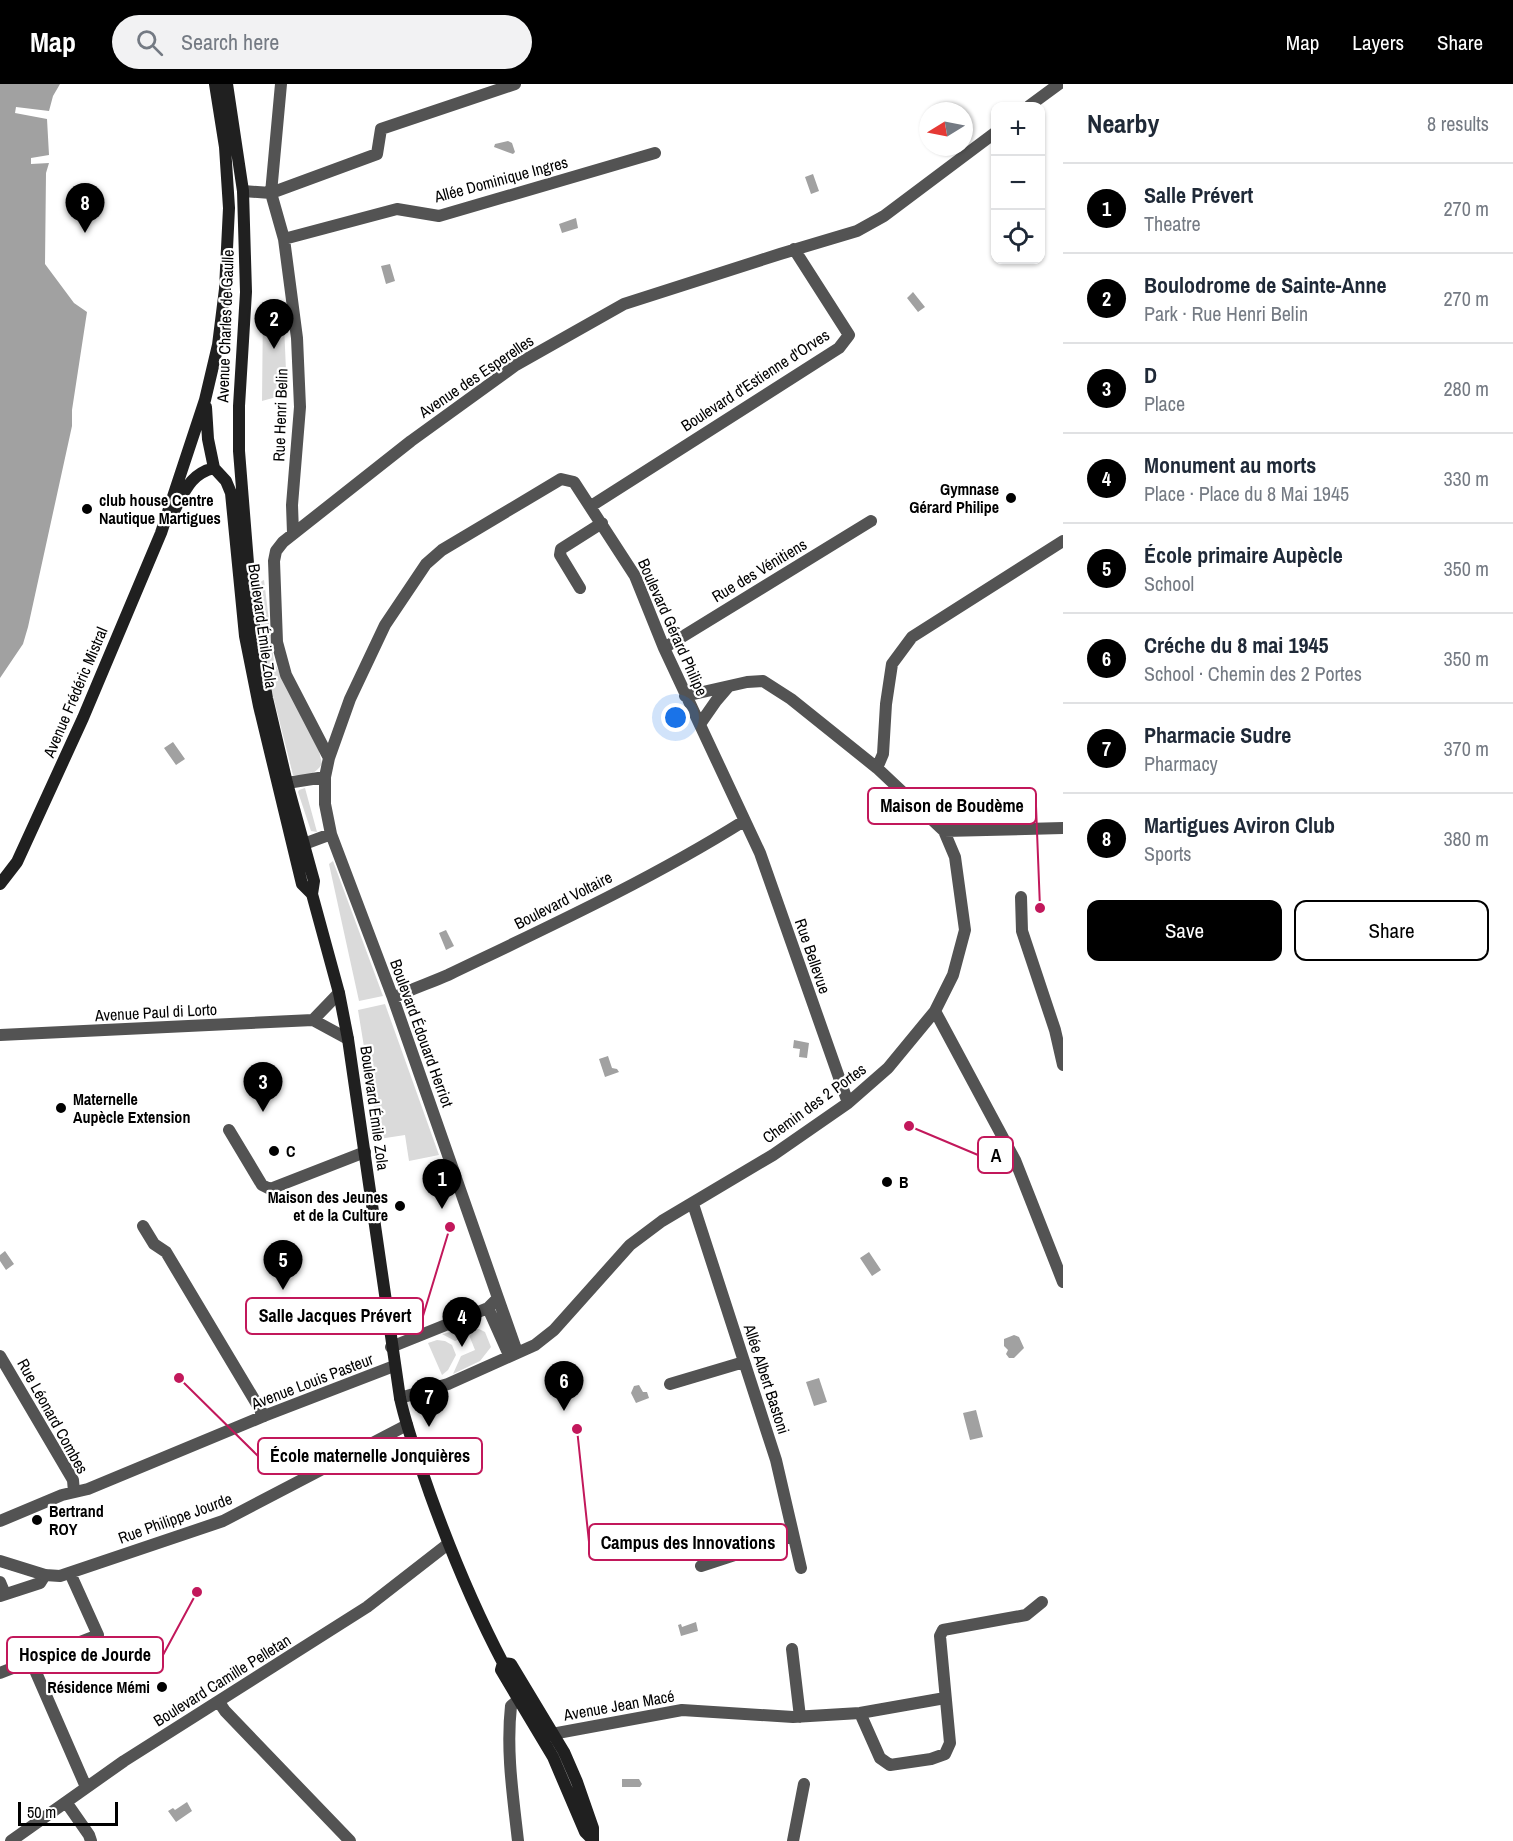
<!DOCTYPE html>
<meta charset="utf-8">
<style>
:root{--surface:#fff;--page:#f2f2f3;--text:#1f2937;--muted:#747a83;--line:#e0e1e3;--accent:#000}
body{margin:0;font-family:"Archivo Narrow",sans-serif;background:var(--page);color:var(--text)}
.controls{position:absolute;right:18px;top:18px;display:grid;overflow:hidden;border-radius:12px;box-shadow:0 2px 4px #0004}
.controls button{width:54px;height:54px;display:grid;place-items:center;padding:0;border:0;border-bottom:2px solid var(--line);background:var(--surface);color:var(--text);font:30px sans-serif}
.compass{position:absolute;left:919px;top:18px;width:54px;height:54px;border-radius:50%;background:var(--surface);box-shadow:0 2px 4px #0004;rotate:260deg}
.scale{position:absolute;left:18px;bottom:15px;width:100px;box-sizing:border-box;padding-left:6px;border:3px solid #000;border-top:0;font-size:16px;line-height:21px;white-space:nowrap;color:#000;-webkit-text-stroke:4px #fff;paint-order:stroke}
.you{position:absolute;left:676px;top:634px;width:21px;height:21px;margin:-15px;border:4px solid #fff;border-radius:50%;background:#1a73e8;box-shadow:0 0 0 9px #1a73e833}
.badge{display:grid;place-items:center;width:39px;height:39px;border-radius:50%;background:var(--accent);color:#fff;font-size:20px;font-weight:700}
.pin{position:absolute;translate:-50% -50px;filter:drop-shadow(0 2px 3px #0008)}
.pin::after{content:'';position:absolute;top:32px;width:21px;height:18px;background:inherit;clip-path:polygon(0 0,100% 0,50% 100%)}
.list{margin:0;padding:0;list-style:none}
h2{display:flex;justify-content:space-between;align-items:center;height:78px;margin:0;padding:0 24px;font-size:26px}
h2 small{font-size:20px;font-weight:400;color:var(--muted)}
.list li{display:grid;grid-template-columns:39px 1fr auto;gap:18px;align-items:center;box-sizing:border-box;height:90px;padding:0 24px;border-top:2px solid var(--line)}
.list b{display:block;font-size:22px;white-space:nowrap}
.list p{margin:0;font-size:20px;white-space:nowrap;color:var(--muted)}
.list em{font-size:20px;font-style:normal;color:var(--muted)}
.actions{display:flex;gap:12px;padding:18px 24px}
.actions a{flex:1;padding:14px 0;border:2px solid var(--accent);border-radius:12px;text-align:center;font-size:21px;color:var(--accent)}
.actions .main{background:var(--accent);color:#fff}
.icon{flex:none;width:33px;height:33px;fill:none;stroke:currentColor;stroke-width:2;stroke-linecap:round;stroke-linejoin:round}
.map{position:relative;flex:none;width:1063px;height:1757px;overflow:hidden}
header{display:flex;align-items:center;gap:36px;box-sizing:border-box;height:84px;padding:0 30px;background:var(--accent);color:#fff}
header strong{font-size:28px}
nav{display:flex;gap:33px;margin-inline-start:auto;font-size:21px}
.search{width:420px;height:54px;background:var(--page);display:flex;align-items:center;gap:15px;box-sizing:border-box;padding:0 21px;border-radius:33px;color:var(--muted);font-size:22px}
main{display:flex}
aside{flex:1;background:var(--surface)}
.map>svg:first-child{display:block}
</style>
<header>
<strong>Map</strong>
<div class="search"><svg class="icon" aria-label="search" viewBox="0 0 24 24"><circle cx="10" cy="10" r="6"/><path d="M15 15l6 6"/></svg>Search here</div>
<nav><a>Map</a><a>Layers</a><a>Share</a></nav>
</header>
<main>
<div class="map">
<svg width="1063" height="1757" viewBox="0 0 1063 1757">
<rect width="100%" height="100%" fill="#fff"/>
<!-- green -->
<path fill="#dadada" d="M283 217 287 310 262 317 263 221Z
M264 496 274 578 319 667 322 680C314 692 307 691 293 691L265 580 257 499Z
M305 704 317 748 311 747 298 708 299 706Z
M333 777 383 912 359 917 329 780Z
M385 920 439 1071 409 1077 405 1051 379 1055 358 926Z
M464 1245H479L485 1248 491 1263 480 1277 453 1290 461 1272 475 1266 469 1251 455 1257 442 1250Z
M437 1256 445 1257 452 1261 456 1271 448 1286 442 1291 428 1259Z"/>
<!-- water -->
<path fill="#a1a1a1" d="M0 0H60L53 12 49 27 16 23 15 29 47 35 49 71 31 74V80L49 79 46 89 45 180 74 219 87 228 72 326V342L28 543 23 560 0 594Z
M508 57 512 59 515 68 513 70 494 63 495 60Z
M813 90 819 107 811 110 805 93Z
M576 134 578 144 562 149 559 140Z
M390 180 395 197 386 200 381 182Z
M913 208 925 223 918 228 907 214Z
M173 658 185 675 176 681 164 664Z
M446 846 454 862 446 866 439 849Z
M794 956 809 959 807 974 799 973 800 965 793 964Z
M608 972 612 984 617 985 619 988 605 993 599 975Z
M5 1167 14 1180 6 1186 0 1177V1171Z
M869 1168 881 1186 872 1192 860 1174Z
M1014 1251 1019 1253 1024 1264 1014 1274H1009L1006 1270 1008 1266 1004 1262V1255Z
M819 1294 827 1318 814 1322 806 1298Z
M639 1301 643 1308H647L649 1314 636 1319 631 1309 634 1302Z
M976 1326 983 1353 970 1356 963 1329Z
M696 1538 698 1547 681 1552 678 1541 681 1540 682 1543Z
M622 1695H639L642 1700 640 1703H622Z
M187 1718 192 1727 176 1738 168 1727 173 1724 175 1726Z"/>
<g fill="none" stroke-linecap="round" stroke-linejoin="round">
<!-- pedestrian -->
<path stroke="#535353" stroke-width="12" d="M0 1498 5 1510
M0 1512 40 1499 45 1491"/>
<!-- minor -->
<path stroke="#535353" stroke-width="12" d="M281 0 271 109 284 155 297 254 300 323 292 421 293 449
M1029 22 1059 0
M243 107 271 109 377 70 381 45 515 0
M284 155 397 125 439 132 655 69
M591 422 839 264 849 251 794 165
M580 504 560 471 561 465 602 439
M664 564 871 437
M700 640 716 617 728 603
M329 674 286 591 277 558 274 477 276 467 283 458 411 357 516 281 624 220 780 170 857 147 884 132 996 48
M877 684 883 670 886 620 892 580 912 553 1063 457
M287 699 325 693
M944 747 1063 744
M304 760 331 750
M1021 813 1022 847 1055 946 1063 981
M393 914C411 905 430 899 448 891 548 843 650 796 744 737
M935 927 1015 1076 1063 1198
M313 936 339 909
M0 951 313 936 348 955
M229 1046 262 1101 270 1105 365 1068
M693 1120 776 1376 801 1484
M143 1142 154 1160 166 1168 264 1332
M498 1214 517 1268
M488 1224 509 1271
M391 1263 488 1224 498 1214 393 914 331 750 325 720V693L329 674 350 615 385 541 426 480 442 466 561 395 574 398 635 492 664 564 760 769 848 1019
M0 1272 73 1396 74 1408
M670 1300 744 1278
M400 1314 448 1300 535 1261 554 1246 630 1161 662 1137 773 1071 848 1019 888 984 935 927 953 891 965 846 955 773 944 747 877 684 791 615 763 597 747 598 685 612
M0 1437 62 1411 88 1405 264 1332 394 1282
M0 1477 45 1491 60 1492 223 1437 407 1341
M701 1482 793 1452
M792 1565 800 1633
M31 1577 86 1703
M0 1589 98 1551 70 1489
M219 1618 225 1627 350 1757
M860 1629 880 1674 890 1681 931 1675 945 1670 950 1659 940 1552 943 1546 1026 1531 1042 1518
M552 1650 682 1626 793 1633 860 1629 945 1614
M66 1718 89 1751 91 1757
M11 1757 124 1677 367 1523 448 1460
M518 1757C513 1712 506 1667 511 1622L518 1616
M793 1757 804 1700"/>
<!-- secondary -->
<path stroke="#202020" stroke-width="12" d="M227 0 243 107 246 208 239 322V367L252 529 267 614 287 699 314 797 312 810 339 909 348 955 400 1314C407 1346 419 1378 430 1410 452 1471 473 1522 503 1579L501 1586 553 1673 585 1748 592 1755
M206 323 208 355 214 384
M214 384 226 397 231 409 245 552 259 622 302 800 312 810
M174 427C185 407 190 390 214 384
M0 800 17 778 83 634 161 449 205 316 218 261 225 205 229 124 225 63 215 0
M503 1579 511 1580 564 1668 577 1698 593 1744V1757"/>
</g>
<!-- markers -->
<g fill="#000" stroke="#fff" stroke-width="2">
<circle cx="1011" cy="414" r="6"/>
<circle cx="87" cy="425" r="6"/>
<circle cx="61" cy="1024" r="6"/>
<circle cx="274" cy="1067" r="6"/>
<circle cx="887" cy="1098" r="6"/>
<circle cx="400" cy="1122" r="6"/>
<circle cx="37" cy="1436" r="6"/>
<circle cx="162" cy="1603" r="6"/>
</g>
<g text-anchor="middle" stroke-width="4.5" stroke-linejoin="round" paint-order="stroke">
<!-- street labels -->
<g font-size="16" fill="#000" stroke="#fff">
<text transform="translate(501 95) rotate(-15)" y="6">Allée Dominique Ingres</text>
<text transform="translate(225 242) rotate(-88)" y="6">Avenue Charles de Gaulle</text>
<text transform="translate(476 292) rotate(-34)" y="6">Avenue des Esperelles</text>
<text transform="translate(755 296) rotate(-33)" y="6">Boulevard d'Estienne d'Orves</text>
<text transform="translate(280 331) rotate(-88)" y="6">Rue Henri Belin</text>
<text transform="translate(759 486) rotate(-31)" y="6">Rue des Vénitiens</text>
<text transform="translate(263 542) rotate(82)" y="6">Boulevard Émile Zola</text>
<text transform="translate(673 543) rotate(66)" y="6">Boulevard Gérard Philipe</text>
<text transform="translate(75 608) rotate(-67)" y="6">Avenue Frédéric Mistral</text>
<text transform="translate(563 816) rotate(-27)" y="6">Boulevard Voltaire</text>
<text transform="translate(813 872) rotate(71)" y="6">Rue Bellevue</text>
<text transform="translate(156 928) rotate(-3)" y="6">Avenue Paul di Lorto</text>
<text transform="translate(422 949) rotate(70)" y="6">Boulevard Édouard Herriot</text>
<text transform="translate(814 1019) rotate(-36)" y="6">Chemin des 2 Portes</text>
<text transform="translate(375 1024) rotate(82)" y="6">Boulevard Émile Zola</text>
<text transform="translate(767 1295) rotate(72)" y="6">Allée Albert Bastoni</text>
<text transform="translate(312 1297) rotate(-21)" y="6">Avenue Louis Pasteur</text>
<text transform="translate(53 1332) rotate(61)" y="6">Rue Léonard Combes</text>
<text transform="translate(175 1434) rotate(-20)" y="6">Rue Philippe Jourde</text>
<text transform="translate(222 1596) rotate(-32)" y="6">Boulevard Camille Pelletan</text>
<text transform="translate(619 1621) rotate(-10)" y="6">Avenue Jean Macé</text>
</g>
<!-- poi labels -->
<g font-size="16" font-weight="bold" fill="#000" stroke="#fff" text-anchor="start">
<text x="999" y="411" text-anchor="end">Gymnase<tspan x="999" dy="18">Gérard Philipe</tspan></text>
<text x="99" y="422">club house Centre<tspan x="99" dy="18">Nautique Martigues</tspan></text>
<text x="73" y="1021">Maternelle<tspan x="73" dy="18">Aupècle Extension</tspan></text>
<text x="286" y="1073">C</text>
<text x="899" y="1104">B</text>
<text x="388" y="1119" text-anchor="end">Maison des Jeunes<tspan x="388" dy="18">et de la Culture</tspan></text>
<text x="49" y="1433">Bertrand<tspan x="49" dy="18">ROY</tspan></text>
<text x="150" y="1609" text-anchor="end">Résidence Mémi</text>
</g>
</g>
<!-- callouts -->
<path fill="none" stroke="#c2185b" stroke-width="2" d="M1040 824L1036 722M909 1042L978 1071M450 1143L423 1232M179 1294L258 1372M577 1345L589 1458M197 1508L163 1571"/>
<g fill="#c2185b" stroke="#fff" stroke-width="2">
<circle cx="1040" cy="824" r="6"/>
<circle cx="909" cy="1042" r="6"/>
<circle cx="450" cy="1143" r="6"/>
<circle cx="179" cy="1294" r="6"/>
<circle cx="577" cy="1345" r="6"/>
<circle cx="197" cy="1508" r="6"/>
</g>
<g fill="#fff" stroke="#c2185b" stroke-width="2">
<rect x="868" y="704" width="168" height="36" rx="6"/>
<rect x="978" y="1053" width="35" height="36" rx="6"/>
<rect x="246" y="1214" width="177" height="36" rx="6"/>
<rect x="258" y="1354" width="224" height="36" rx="6"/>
<rect x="589" y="1440" width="198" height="36" rx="6"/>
<rect x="7" y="1553" width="156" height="36" rx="6"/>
</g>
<g font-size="18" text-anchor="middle" font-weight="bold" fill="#000">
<text x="952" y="728">Maison de Boudème</text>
<text x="996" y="1078">A</text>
<text x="335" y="1238">Salle Jacques Prévert</text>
<text x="370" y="1378">École maternelle Jonquières</text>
<text x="688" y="1465">Campus des Innovations</text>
<text x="85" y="1577">Hospice de Jourde</text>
</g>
</svg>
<div class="controls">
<button>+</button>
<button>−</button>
<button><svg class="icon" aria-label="locate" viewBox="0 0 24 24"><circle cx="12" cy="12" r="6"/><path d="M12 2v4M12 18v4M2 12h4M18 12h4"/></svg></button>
</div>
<svg class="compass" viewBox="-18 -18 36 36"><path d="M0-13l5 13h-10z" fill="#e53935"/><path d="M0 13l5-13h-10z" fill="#747a83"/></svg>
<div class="scale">50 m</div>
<div class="you"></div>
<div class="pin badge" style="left:442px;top:1125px">1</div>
<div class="pin badge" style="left:274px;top:265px">2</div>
<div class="pin badge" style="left:263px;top:1028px">3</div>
<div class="pin badge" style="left:462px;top:1263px">4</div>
<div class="pin badge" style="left:283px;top:1206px">5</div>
<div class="pin badge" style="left:564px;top:1327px">6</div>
<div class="pin badge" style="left:429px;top:1343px">7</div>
<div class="pin badge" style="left:85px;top:149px">8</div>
</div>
<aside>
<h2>Nearby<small>8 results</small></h2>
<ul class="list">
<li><span class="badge">1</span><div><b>Salle Prévert</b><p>Theatre</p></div><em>270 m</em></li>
<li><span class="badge">2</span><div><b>Boulodrome de Sainte-Anne</b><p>Park · Rue Henri Belin</p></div><em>270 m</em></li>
<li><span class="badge">3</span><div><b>D</b><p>Place</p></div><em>280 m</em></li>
<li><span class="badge">4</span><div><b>Monument au morts</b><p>Place · Place du 8 Mai 1945</p></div><em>330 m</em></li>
<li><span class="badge">5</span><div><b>École primaire Aupècle</b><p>School</p></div><em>350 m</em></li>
<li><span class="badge">6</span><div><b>Créche du 8 mai 1945</b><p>School · Chemin des 2 Portes</p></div><em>350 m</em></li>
<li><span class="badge">7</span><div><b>Pharmacie Sudre</b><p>Pharmacy</p></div><em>370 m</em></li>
<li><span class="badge">8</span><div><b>Martigues Aviron Club</b><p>Sports</p></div><em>380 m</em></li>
</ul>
<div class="actions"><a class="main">Save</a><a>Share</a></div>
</aside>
</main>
